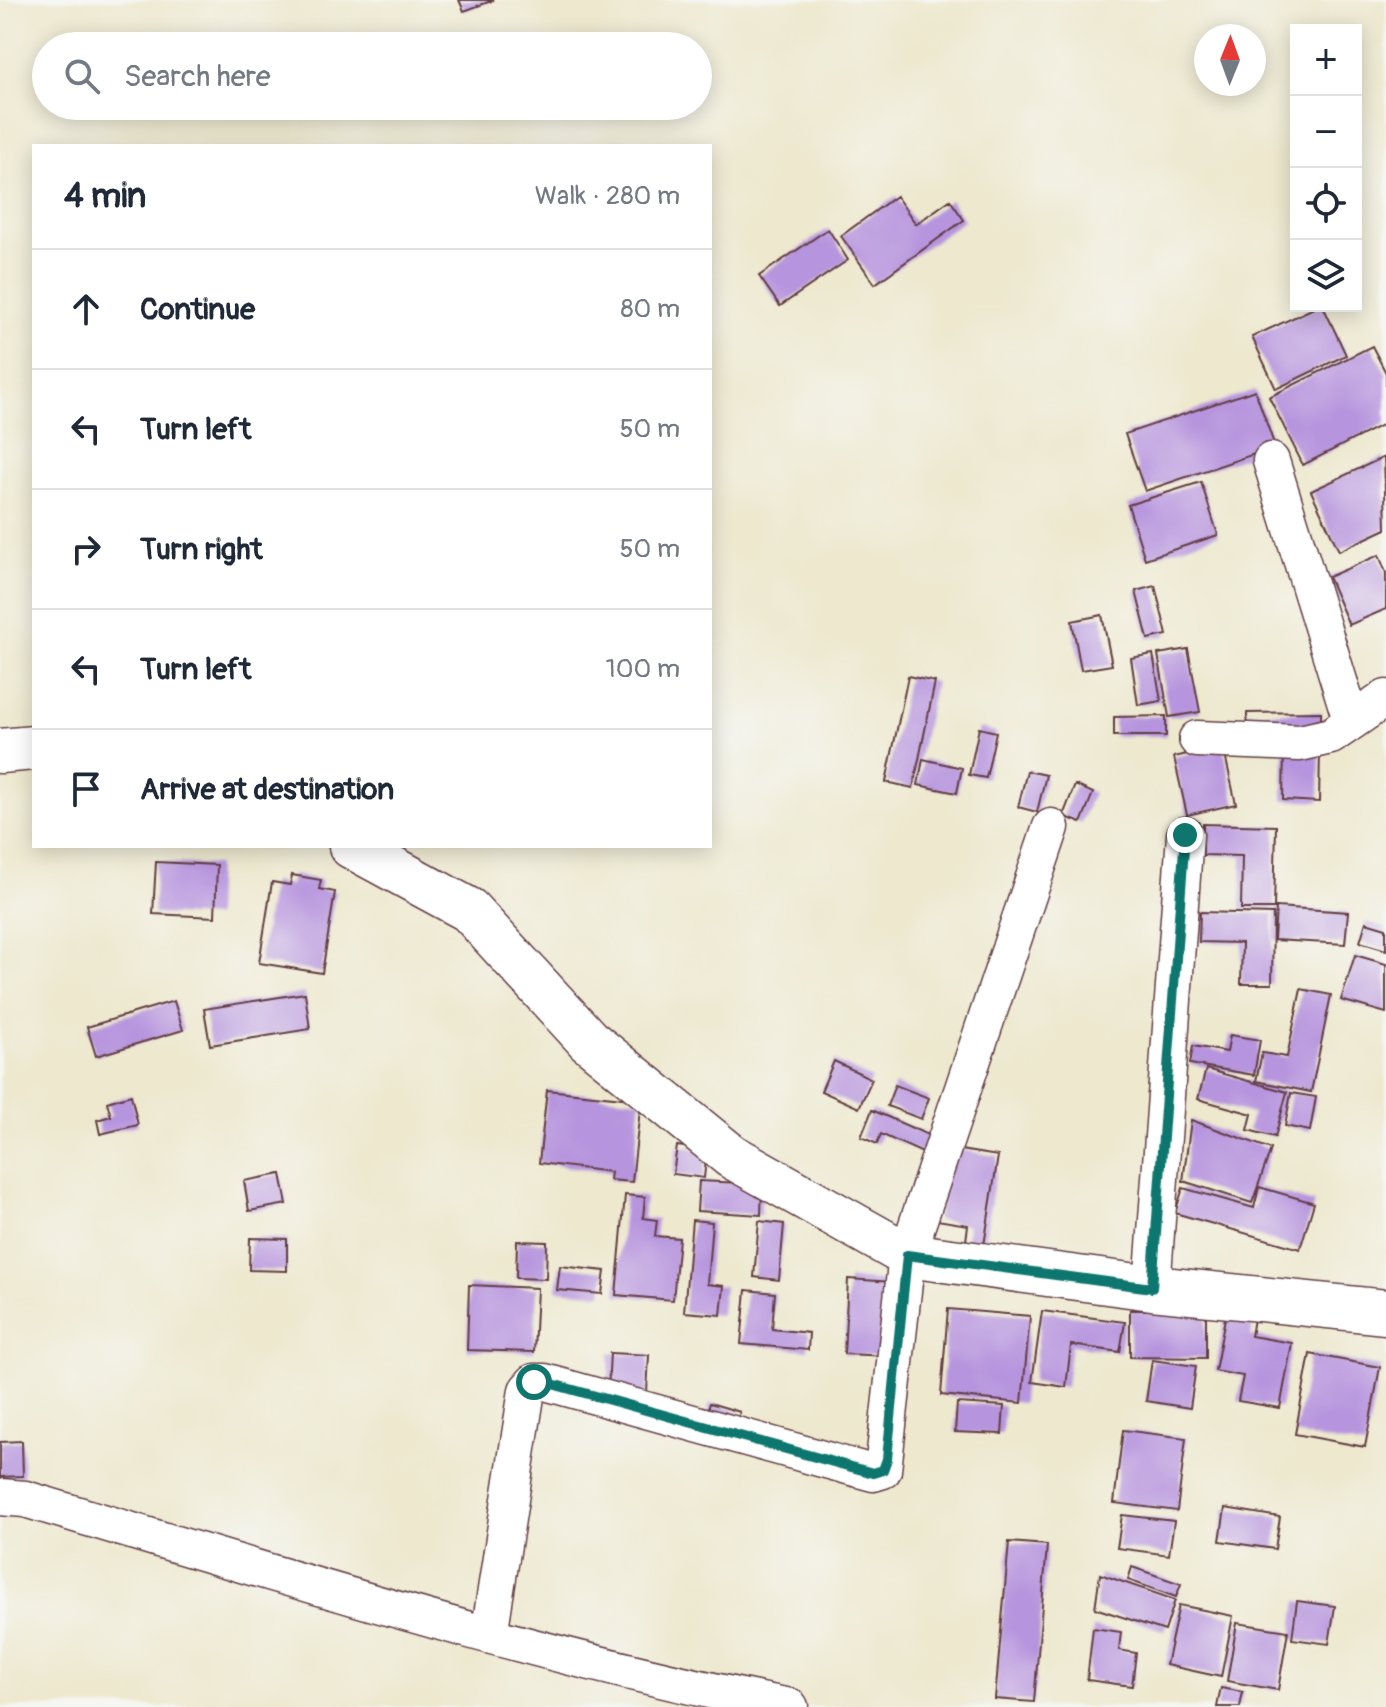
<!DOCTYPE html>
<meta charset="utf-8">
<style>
:root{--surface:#fff;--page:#f2f2f3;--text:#1f2937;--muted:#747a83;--line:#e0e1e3}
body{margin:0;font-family:Pangolin,sans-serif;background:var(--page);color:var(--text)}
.controls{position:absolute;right:24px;top:24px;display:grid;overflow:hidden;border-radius:0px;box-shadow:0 4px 20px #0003}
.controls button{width:72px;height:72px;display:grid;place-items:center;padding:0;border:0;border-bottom:2px solid var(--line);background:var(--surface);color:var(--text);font:40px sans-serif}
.compass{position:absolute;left:1194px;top:24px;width:72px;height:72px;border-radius:50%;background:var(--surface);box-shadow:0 4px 20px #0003;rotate:1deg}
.stop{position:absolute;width:24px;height:24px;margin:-18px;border:6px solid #0f766e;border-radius:50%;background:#fff}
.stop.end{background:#0f766e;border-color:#fff;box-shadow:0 2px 8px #0008}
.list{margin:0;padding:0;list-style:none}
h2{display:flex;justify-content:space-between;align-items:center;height:104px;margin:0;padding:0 32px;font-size:34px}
h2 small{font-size:26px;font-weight:400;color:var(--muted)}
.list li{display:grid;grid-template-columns:52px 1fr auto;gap:24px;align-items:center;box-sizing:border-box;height:120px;padding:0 32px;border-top:2px solid var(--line)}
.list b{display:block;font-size:30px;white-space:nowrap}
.list em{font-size:26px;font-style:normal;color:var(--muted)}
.icon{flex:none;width:44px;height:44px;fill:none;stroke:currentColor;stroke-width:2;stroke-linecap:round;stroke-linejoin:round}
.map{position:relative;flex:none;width:1386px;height:1707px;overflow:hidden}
.search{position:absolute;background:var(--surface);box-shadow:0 4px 20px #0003;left:32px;top:32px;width:680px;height:88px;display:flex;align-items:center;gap:20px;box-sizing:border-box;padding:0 28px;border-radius:44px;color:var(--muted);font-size:30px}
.panel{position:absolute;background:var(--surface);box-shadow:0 4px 20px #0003;left:32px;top:144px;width:680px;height:704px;border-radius:0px}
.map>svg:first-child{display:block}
</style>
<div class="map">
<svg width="1386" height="1707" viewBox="0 0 1386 1707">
<rect width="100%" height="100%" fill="#f6f6f2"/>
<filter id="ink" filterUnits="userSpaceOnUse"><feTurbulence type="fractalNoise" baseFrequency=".0125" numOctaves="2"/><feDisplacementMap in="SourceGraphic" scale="16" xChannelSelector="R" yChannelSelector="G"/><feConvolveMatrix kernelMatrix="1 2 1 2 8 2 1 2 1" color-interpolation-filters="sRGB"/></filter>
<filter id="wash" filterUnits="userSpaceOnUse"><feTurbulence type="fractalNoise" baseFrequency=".006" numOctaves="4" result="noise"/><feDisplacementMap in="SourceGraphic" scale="32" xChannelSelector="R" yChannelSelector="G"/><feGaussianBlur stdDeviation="1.8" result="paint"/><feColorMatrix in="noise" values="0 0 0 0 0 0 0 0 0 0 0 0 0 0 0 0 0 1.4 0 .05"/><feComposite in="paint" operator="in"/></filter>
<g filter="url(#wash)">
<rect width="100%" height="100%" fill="#ede8ce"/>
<g id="blocks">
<!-- building -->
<path fill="#b795de" d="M459 0H494L464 11Z
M896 196 916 224 950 200 964 220 875 284 841 236Z
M828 229 848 260 780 306 759 276Z
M1318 306H1323L1346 355 1276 389 1252 337Z
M1372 346 1386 373V423L1303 465 1269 397Z
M1255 390 1275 447 1145 491 1125 434Z
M1384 457 1386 529 1339 551 1311 491Z
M1201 482 1218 535 1145 559 1128 505Z
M1379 555 1386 573V609L1349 625 1328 577Z
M1155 586 1167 635 1148 639 1136 591Z
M1102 615 1112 665 1081 670 1072 621Z
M1188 649 1200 712 1169 717 1158 654Z
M1153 654 1161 701 1138 705 1131 658Z
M908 676 935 682 913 788 886 782Z
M1321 712V728L1247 729V713Z
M1166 716V736H1114V717Z
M979 728 996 732 986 778 969 775Z
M1223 746 1236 804 1187 815 1174 757Z
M1284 751H1320L1319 802 1283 800Z
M923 759 962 768 957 793 918 785Z
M1027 771 1046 775 1037 812 1018 807Z
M1075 785 1093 793 1081 823 1063 816Z
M1203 824 1276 826 1274 909H1241L1242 856 1203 855Z
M156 862 217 865 215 917 153 914Z
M292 875 321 880 319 889 335 892 322 973 259 963 272 882 290 885Z
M1276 907 1348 912 1345 944 1274 940Z
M1200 912 1273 914 1272 984H1241L1242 943 1199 942Z
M1366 922 1386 928V950L1360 942Z
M1355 955 1386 964V1013L1341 1000Z
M1301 989 1331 995 1311 1092 1256 1081 1262 1053 1287 1057Z
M305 993 310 1029 210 1045 204 1009Z
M174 1001 183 1030 96 1056 87 1027Z
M1230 1035 1260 1040 1254 1075 1190 1064 1193 1046 1227 1052Z
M834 1061 872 1079 859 1108 821 1091Z
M1206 1069 1287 1092 1275 1137 1248 1130 1252 1114 1198 1099Z
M895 1085 929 1098 921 1119 887 1106Z
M547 1090 641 1100 632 1182 610 1180 611 1172 539 1163Z
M1291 1093 1316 1097 1310 1131 1285 1126Z
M131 1095 138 1125 100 1134 97 1120 111 1116 107 1102Z
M872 1110 937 1139 929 1156 881 1134 877 1144 861 1137Z
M1191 1120 1271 1149 1252 1203 1183 1181Z
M677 1146 707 1150 704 1178 673 1174Z
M948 1148 998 1156 983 1252 965 1249 968 1225 937 1220Z
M281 1174 287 1204 249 1211 244 1181Z
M699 1181 762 1184 761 1215 697 1211Z
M1259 1187 1314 1203 1300 1249 1175 1213 1183 1188 1254 1208Z
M625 1195 645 1197 643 1218 657 1220 655 1236 679 1238 673 1300 616 1295Z
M692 1220 712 1222 707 1284 724 1286 721 1315 684 1312Z
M759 1221 784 1224 779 1280 754 1277Z
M250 1238 287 1239V1271L249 1270Z
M517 1241 547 1242 546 1279 516 1278Z
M560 1266 605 1271 602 1294 557 1290Z
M848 1279 893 1282 889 1356 844 1354Z
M469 1285 537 1288 534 1352 467 1350Z
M746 1290 775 1293 772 1329 809 1333 808 1350 741 1344Z
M1228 1302 1256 1307 1251 1336 1292 1343 1280 1408 1238 1401 1243 1376 1215 1371Z
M948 1309 1030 1316 1022 1403 941 1395Z
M1130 1310H1206V1358L1130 1357Z
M1042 1311 1125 1322 1120 1352 1071 1345 1066 1387 1032 1382Z
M610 1353 649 1355 647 1393 608 1391Z
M1310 1354 1380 1367 1365 1447 1295 1434Z
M1152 1360 1196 1366 1190 1408 1146 1401Z
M710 1403 740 1412 734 1431 704 1422Z
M957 1403 1004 1406 1002 1434 955 1432Z
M1123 1430 1186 1438 1177 1511 1114 1503Z
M22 1441 23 1476 0 1477V1442Z
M1225 1508 1280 1517 1275 1549 1220 1541Z
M1122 1515 1174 1521 1169 1555 1117 1548Z
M1009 1542 1047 1545 1034 1702 995 1699Z
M1132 1567 1181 1584 1176 1597 1128 1580Z
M1100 1574 1175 1600 1165 1631 1095 1608Z
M1297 1601 1335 1606 1329 1644 1292 1639Z
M1179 1605 1233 1616 1221 1677 1166 1665Z
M1237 1623 1288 1631 1278 1690 1227 1681Z
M1093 1628 1121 1632 1119 1650 1136 1653 1132 1686 1087 1680Z
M1221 1688 1243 1692 1240 1707H1217Z"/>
</g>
</g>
<g filter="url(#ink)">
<use href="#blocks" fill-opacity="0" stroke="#623d43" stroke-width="2"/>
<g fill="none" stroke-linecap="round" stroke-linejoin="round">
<defs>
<path id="minor" d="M1271 461 1351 720
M1197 739 1300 743 1331 736 1386 698
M1152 1288 1185 835
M0 1497 25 1499C278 1574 531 1656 790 1707
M489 1635 527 1390 534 1382H545L873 1473 883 1470 907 1255 1051 827"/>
<path id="tertiary" d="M0 751 34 748
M351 846 469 910 588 1040 731 1156 907 1255 1152 1288 1386 1312"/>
</defs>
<!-- minor casing -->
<use href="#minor" stroke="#623d43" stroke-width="39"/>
<!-- tertiary casing -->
<use href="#tertiary" stroke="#623d43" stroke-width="47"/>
<!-- minor -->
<use href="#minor" stroke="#fff" stroke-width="36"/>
<!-- tertiary -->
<use href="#tertiary" stroke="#fff" stroke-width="44"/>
</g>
</g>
<g fill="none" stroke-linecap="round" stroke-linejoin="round" filter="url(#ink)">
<!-- route -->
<path stroke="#0f766e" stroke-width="10" d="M534 1382H545L873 1473 883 1470 887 1459 907 1255 1152 1288 1185 835"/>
</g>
</svg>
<div class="controls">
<button>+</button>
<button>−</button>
<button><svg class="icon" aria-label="locate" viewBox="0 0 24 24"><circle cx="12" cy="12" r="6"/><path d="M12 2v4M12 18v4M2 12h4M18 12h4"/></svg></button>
<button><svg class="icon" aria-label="layers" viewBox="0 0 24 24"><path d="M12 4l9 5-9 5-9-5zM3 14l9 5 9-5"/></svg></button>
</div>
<svg class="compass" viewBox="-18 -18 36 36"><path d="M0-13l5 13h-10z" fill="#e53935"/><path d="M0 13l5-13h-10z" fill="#747a83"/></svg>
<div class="stop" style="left:534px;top:1382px"></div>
<div class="stop end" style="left:1185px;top:835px"></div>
<div class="search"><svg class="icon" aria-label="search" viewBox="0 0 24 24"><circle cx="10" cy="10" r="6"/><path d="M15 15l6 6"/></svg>Search here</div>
<section class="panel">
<h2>4 min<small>Walk · 280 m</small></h2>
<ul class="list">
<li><svg class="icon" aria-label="ahead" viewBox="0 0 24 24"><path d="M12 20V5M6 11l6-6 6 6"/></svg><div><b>Continue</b></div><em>80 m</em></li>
<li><svg class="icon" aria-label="left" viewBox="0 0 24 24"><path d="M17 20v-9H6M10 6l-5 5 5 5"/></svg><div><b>Turn left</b></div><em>50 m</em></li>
<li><svg class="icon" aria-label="right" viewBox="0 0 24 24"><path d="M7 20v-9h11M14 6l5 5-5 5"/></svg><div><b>Turn right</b></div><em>50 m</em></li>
<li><svg class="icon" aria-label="left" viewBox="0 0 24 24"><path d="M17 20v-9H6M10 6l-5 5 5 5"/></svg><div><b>Turn left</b></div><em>100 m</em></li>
<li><svg class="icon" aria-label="arrive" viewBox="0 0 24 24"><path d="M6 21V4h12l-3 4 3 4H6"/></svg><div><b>Arrive at destination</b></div></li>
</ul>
</section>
</div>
